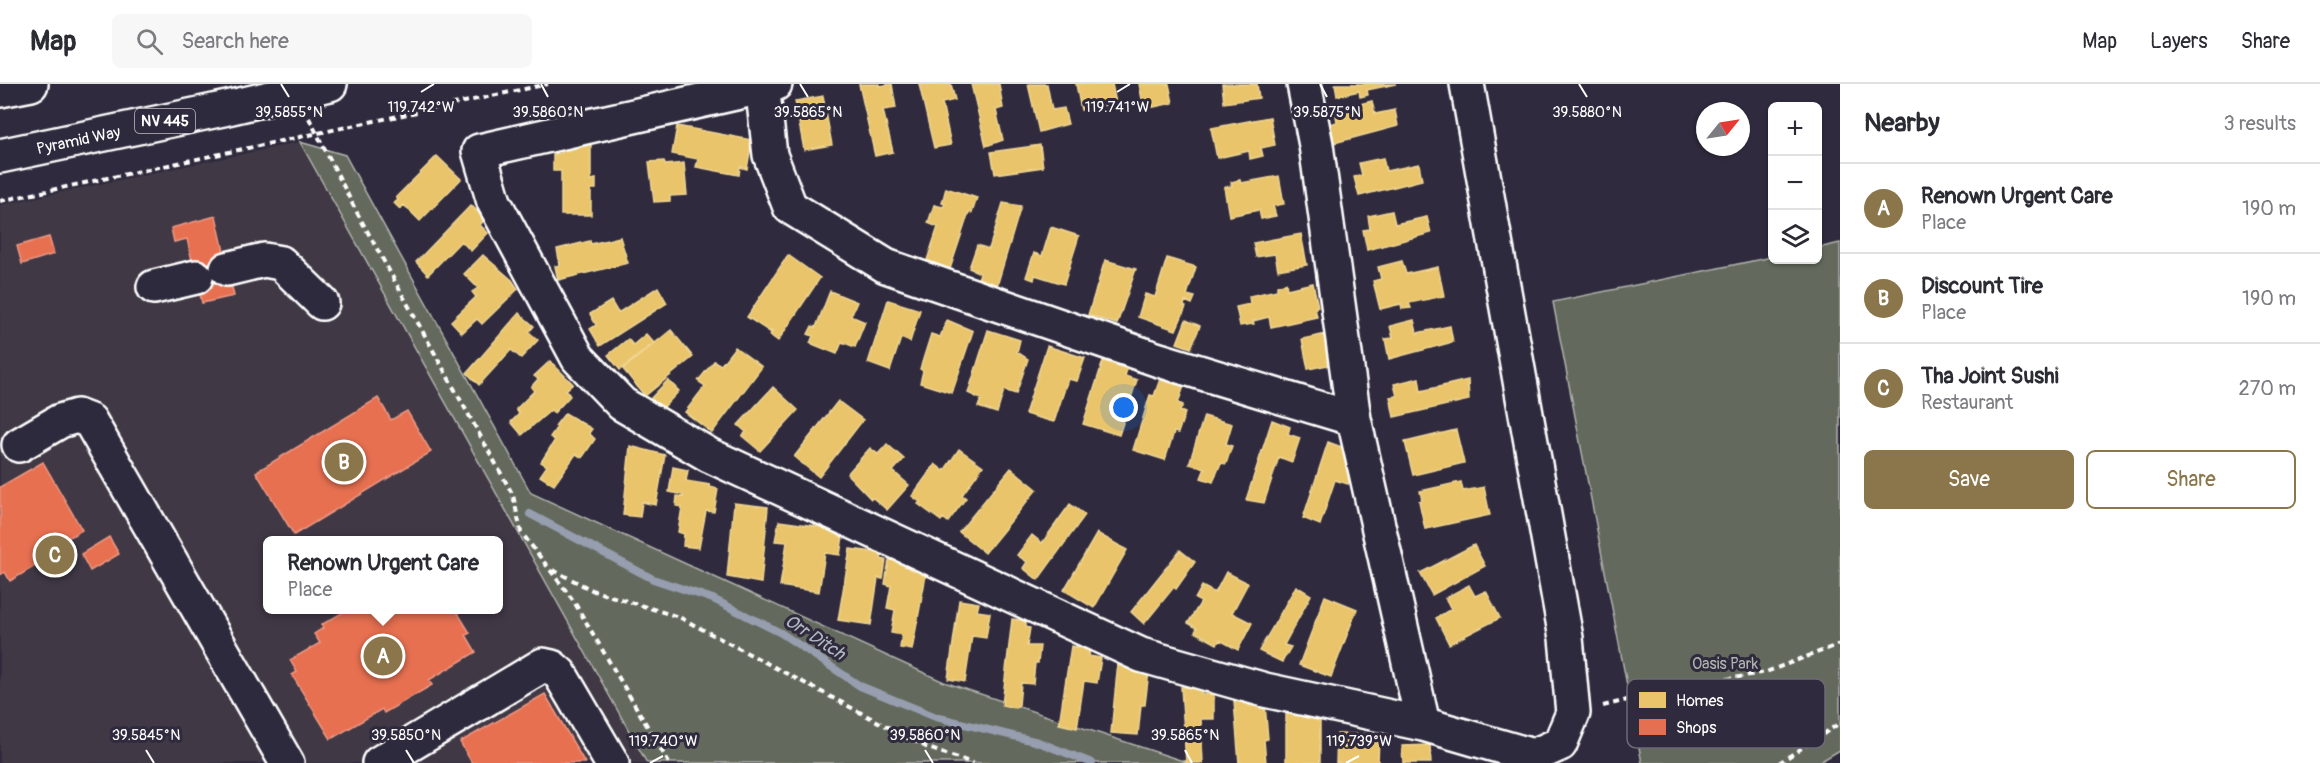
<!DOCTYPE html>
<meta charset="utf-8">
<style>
:root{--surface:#fff;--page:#f7f7f7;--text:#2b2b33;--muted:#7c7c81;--line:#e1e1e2;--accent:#8a764a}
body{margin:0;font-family:Pangolin,sans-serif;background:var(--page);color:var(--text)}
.controls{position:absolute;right:18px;top:18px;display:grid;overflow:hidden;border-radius:9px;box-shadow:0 2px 4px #0004}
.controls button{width:54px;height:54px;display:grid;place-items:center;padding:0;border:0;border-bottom:2px solid var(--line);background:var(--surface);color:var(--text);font:30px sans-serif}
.compass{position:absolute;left:1696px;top:18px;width:54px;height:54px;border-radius:50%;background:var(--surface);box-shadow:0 2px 4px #0004;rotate:60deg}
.you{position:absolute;left:1124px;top:324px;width:21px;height:21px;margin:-15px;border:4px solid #fff;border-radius:50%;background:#1a73e8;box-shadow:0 0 0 9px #1a73e833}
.badge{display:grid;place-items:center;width:39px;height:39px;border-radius:50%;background:var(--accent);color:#fff;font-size:20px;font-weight:700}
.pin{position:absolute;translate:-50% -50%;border:3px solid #fff;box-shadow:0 2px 6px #0006}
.popup{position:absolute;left:263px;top:452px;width:240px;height:78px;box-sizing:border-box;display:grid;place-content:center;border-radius:9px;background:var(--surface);filter:drop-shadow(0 2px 4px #0005);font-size:20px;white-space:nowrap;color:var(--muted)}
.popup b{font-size:22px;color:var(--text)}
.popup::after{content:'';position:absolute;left:50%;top:100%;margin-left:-12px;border:12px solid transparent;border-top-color:var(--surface)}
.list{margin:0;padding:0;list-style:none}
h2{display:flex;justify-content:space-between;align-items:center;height:78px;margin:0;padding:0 24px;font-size:26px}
h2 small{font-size:20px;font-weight:400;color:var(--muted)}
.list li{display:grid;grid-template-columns:39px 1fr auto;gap:18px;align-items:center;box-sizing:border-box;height:90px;padding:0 24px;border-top:2px solid var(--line)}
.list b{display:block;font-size:22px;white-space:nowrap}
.list p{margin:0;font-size:20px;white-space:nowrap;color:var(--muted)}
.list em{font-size:20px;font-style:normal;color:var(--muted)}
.actions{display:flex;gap:12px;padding:18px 24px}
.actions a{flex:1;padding:14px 0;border:2px solid var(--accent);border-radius:9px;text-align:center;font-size:21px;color:var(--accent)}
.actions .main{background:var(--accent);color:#fff}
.icon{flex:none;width:33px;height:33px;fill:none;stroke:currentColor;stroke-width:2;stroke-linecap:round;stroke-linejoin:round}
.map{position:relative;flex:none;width:1840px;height:679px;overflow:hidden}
header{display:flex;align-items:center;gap:36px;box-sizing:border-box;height:84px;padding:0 30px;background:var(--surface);border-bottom:2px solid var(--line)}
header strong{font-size:28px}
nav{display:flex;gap:33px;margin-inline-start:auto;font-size:21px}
.search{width:420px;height:54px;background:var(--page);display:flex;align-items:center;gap:15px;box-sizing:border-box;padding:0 21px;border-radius:9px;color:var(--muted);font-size:22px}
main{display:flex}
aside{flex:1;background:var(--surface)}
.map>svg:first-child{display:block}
</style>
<header>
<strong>Map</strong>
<div class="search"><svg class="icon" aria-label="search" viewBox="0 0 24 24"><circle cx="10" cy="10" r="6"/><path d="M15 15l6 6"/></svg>Search here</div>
<nav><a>Map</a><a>Layers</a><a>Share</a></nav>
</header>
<main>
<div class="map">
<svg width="1840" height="679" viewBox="0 0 1840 679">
<rect width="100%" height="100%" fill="#2f2a3d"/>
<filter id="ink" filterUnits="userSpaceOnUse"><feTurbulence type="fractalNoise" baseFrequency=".0167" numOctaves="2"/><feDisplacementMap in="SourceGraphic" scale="12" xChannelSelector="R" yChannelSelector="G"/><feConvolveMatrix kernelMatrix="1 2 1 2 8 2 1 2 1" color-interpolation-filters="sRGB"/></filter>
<g filter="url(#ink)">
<!-- built -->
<path fill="#403944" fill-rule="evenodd" d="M300 58 614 621 647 679H0V121ZM268 456H499V526H268Z"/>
<!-- green -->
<path fill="#63695c" stroke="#b1b4ae" stroke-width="1.5" d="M300 58 345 71 531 409 944 598 1189 679H647Z
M1840 159V666L1818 679H1642L1553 218 1772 173V176H1818V164Z"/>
<!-- homes -->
<path fill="#e9c46a" stroke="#f0d697" stroke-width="1.5" d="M859 0H879V2L892 0 896 24 883 26 893 68 875 72Z
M919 0H951L955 16 942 19 951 61 934 64Z
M971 0H999L1003 24 996 26 1003 56 986 62Z
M1028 0H1047L1052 26 1064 24 1068 40 1039 48Z
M1076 0H1112L1116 19 1081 26Z
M1139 0H1169L1173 19 1144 25Z
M1222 0H1257L1259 14 1224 19Z
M1335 0H1396L1367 6 1368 11 1360 13 1359 7 1337 12Z
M823 12 832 61 804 66 795 17Z
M1372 17 1375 30 1395 26 1398 42 1334 59 1330 40 1337 38 1335 26Z
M1270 33 1275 61 1261 64 1263 72 1250 75 1249 67 1217 74 1211 44Z
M677 42 752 56 747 85 740 83 739 91 696 83 698 75 672 70Z
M561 55H591V96L596 95V105H591V131H561V87H553V70L561 69Z
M1040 61 1043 83 995 90 991 68Z
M437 72 461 95 420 137 404 121 400 125 394 119 398 116 396 113Z
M1383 74 1386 87 1419 80 1422 96 1359 112 1354 93 1362 91 1359 79Z
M664 77 665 81 684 79 687 111 670 112V117L654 118 649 78Z
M1279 92 1284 120 1273 122 1276 132 1261 135 1259 126 1229 132 1224 103 1232 102 1231 98 1240 96 1241 99Z
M946 104 977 114 972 129 969 128 950 185 927 176 938 143 928 139 934 121 943 123 945 120 942 119Z
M1003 119 1021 122 997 202 978 195 980 189 969 184 977 161 989 165Z
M471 121 485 135 480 141 488 149 471 167 461 157 428 191 416 178Z
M1392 127 1395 140 1427 133 1431 149 1367 166 1363 146 1370 145 1368 132Z
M1051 143 1079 152 1064 200 1035 191 1034 196 1026 193 1034 169 1042 172Z
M1301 150 1307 181 1278 186 1275 170 1256 173 1253 159Z
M620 153 628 179 558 196 555 182 560 181 557 165 590 157 591 160Z
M483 171 512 196 518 205 482 240 477 235 462 249 451 237 476 213 472 208 478 204 464 190Z
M788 171 820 194 778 257 770 251 773 246 770 248 747 233Z
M1167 174 1196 183 1187 211 1195 213 1192 220 1185 217 1184 222 1186 223 1176 246 1138 233 1145 210 1155 213Z
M1105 176 1136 185 1117 240 1088 231Z
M1402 177 1406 190 1438 183 1444 212 1409 219 1411 224 1402 225 1401 220 1380 225 1373 197 1381 195 1378 183Z
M1286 199 1287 205 1313 199 1318 223 1315 224 1317 233 1271 243 1269 233 1253 237 1254 240 1240 242 1236 223 1250 220 1249 212 1277 206V202Z
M658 203 667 219 600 262 590 245 596 241 590 230 611 217 618 229Z
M830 207 857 218 851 232 865 238 855 263 842 258 837 270 810 259 813 252 808 250 812 242 816 243Z
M888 216 920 226 910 258 901 254 890 287 868 279Z
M519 229 534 242 529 248 538 256 521 274 511 266 479 301 467 289Z
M947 236 973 247 952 309 920 299 923 287 920 285 931 250 940 253Z
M1186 236 1200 242 1191 264 1177 259Z
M1414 236 1417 249 1450 242 1453 258 1389 275 1385 255 1393 254 1390 242Z
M671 246 693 273 645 312 623 285Z
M988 246 1020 256 1017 268 1028 275 1016 310 1004 306 997 329 978 323 981 315 968 309Z
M646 250 654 259 620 286 608 271 628 255 633 261Z
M1327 250 1333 280 1308 285 1302 255Z
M1047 262 1085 274 1077 297 1068 295 1054 338 1025 330Z
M735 263 762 283 712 349 685 328 705 302 698 297 714 277 721 281Z
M550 277 573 300 566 306 570 312 554 329 551 326 522 351 511 338 519 330 516 325 534 307 531 303 538 295 534 292Z
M1103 277 1127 285 1125 292 1137 296 1119 351 1083 340Z
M1419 294 1421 307 1468 296 1469 316 1394 333 1390 313 1397 312 1394 300Z
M1160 295 1184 302 1178 319 1183 321 1180 327 1185 329 1178 349 1174 348 1165 376 1133 366 1150 311 1154 312Z
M668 296 679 307 662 325 651 314Z
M773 303 798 326 760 367 742 352 746 348 738 341Z
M838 317 863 336 819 393 794 373Z
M565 329 592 345 589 349 595 355 582 374 576 370 554 401 540 392 547 382 541 378 555 356 550 353 557 343 555 342Z
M1204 332 1232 340 1226 360 1232 362 1226 380 1221 379 1213 398 1201 394 1205 384 1189 380Z
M1272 336 1290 343 1288 350 1300 354 1292 378 1279 373 1264 419 1246 416Z
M1456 346 1464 379 1413 391 1405 358Z
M1328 358 1347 365 1344 372 1356 376 1348 400 1335 396 1320 441 1303 434Z
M887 360 904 375 893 387 909 401 887 426 873 414 871 415 847 390 870 364 878 370Z
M630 362 665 371 656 421 642 418 640 433 623 431Z
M959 365 983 382 962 411 966 414 948 438 943 434 941 437 918 420 920 418 912 412 935 380 944 387Z
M673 383 688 386 686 397 710 401V403L718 405 714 428 706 427 699 464 683 462 684 450 678 448 682 423 676 422 677 412 683 413V411L669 408Z
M1011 384 1037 405 985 469 959 448Z
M1461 398 1463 407 1484 403 1490 431 1425 445 1419 417 1422 416 1420 407Z
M734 419 768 423 761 499 727 493Z
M1070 420 1085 431 1038 496 1023 484 1027 478 1017 471 1032 451 1042 459Z
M779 437 844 446 840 471 825 469 819 508 780 502 787 458 775 457Z
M1097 449 1127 466 1094 524 1064 506Z
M1474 461 1485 482 1432 511 1420 489Z
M850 465 882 469 881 475 886 476 883 495 878 494 871 541 838 536Z
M1180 466 1195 478 1176 505 1174 503 1144 540 1131 528Z
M889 476 915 480 927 486 912 566 900 564 902 551 891 549 895 526 887 524 891 502 885 500Z
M1226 488 1248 499 1232 529 1252 539 1238 566 1220 556 1217 560 1195 548 1197 544 1188 539 1201 518 1195 515 1202 502 1215 509Z
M1469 501 1475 512 1486 507 1500 534 1449 560 1436 534 1451 525 1445 514Z
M1296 502 1311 511 1284 561 1291 563 1282 578 1259 567Z
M1325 512 1357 525 1331 593 1299 581Z
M959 516 979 519 977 527 990 529 986 554 972 552 965 598 948 595Z
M1012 535 1026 537V543L1030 544 1027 562H1040L1038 579H1035L1033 600 1021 599 1019 621 1015 624 1002 621Z
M1071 562 1090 565 1089 572 1101 574 1097 599 1084 597 1077 644 1059 640Z
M1118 578 1133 579 1132 585 1149 587 1145 621H1141L1138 651 1111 649Z
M1181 603H1201V610H1214V635H1201L1203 679H1186Z
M1249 616V622L1265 621 1268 655 1264 656 1266 679H1239L1234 617Z
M1286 630H1320V679H1286Z
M1337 650H1366V654H1379L1378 679H1336Z
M1430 661 1431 679H1403L1402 662Z"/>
<!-- shops -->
<path fill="#e76f51" stroke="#ee9a85" stroke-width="1.5" d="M216 132 234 212 202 219 187 155 174 158 171 144Z
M49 153 54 170 22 180 17 162Z
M378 314 391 336 407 327 431 368 294 451 256 388Z
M43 378 82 446 33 474 37 481 10 497 5 488 0 491V403Z
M109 453 119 470 90 487 81 470Z
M347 526H456L470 549 466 551 476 568 429 596 432 601 384 629 382 625 331 655 292 591 297 588 290 576 320 559 314 550 323 544 321 541Z
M545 610 585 679H472L460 658Z"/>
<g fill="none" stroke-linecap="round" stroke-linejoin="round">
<!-- stream -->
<path stroke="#969eaf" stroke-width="8" d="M530 430 653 495 713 515 781 549 860 602 936 633 1038 658 1092 679"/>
<defs>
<path id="minor" d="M762 0 770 71 790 123 886 182 1156 275 1354 335
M775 0 479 67 494 118 578 274 622 320 709 371 1141 571 1265 606 1423 640 1354 335 1316 61 1304 0
M227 185 264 176 281 179 322 219
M154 203 196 193
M19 361 60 337 77 332 90 337 287 679
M1423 640 1533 672 1560 660 1573 629 1566 554 1467 0
M379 679 543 581 552 583 560 590 612 679"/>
<g id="major">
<path d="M0 6 31 0"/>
<path id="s1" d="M0 72 223 25 330 0"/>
</g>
</defs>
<!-- minor casing -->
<use href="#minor" stroke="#fff" stroke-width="38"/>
<!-- major casing -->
<use href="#major" stroke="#fff" stroke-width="38"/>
<!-- path -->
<path stroke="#fff" stroke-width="4" stroke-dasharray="6 4.5" stroke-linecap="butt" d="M309 34 355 125 513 411 521 448 573 516 669 679
M0 117 548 0
M553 486 594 507 679 533 928 664 973 679
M1603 622 1668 606 1766 588 1840 560
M1779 679 1840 639"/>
<!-- minor -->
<use href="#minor" stroke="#2f2a3d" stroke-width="33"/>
<!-- major -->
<use href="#major" stroke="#2f2a3d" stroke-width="33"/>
</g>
</g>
<!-- ticks -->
<path fill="none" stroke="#fff" stroke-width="2" d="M281 0 289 13M541 0 548 13M800 0 808 13M1320 0 1327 13M1579 0 1587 13M421 8 434 0M1117 8 1130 0M146 666 154 679M406 666 414 679M925 666 933 679M1185 666 1192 679M650 679 663 672M1346 679 1359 672"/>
<g text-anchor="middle" stroke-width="6" stroke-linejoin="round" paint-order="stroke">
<!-- shield labels -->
<rect fill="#2f2a3d" stroke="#c1bfc5" stroke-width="1.5" x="135" y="25" width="60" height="24" rx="4.5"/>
<g font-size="15" font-weight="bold" fill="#fff">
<text x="165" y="42">NV 445</text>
</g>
<!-- street labels -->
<g font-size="16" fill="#fff" stroke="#2f2a3d">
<text dy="6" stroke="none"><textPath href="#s1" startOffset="80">Pyramid Way</textPath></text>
</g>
<!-- park labels -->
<g font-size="16" fill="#b1b4ae" stroke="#2f2a3d">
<text x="1725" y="585">Oasis Park</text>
</g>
<!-- water labels -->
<g font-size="18" font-style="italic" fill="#b0b7c3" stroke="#2f2a3d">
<text transform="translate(815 553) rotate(33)" y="6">Orr Ditch</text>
</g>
</g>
<!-- legend -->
<rect x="1627" y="595" width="198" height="69" rx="9" fill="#2f2a3d" stroke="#6d6a77" stroke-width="1.5"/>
<rect x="1639" y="608" width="27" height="16" fill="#e9c46a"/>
<rect x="1639" y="635" width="27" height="16" fill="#e76f51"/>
<g font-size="16" fill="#fff">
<text x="1676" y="622">Homes</text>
<text x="1676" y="649">Shops</text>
</g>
<g font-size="15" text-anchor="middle" fill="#fff" stroke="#2f2a3d" stroke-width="6" stroke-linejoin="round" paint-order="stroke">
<text x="1117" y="28">119.741°W</text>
<text x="421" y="28">119.742°W</text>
<text x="1327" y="33">39.5875°N</text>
<text x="1587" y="33">39.5880°N</text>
<text x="289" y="33">39.5855°N</text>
<text x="548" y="33">39.5860°N</text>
<text x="808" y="33">39.5865°N</text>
<text x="146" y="656">39.5845°N</text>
<text x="406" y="656">39.5850°N</text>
<text x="925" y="656">39.5860°N</text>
<text x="1185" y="656">39.5865°N</text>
<text x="663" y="662">119.740°W</text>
<text x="1359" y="662">119.739°W</text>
</g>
</svg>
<div class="controls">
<button>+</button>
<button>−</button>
<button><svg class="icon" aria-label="layers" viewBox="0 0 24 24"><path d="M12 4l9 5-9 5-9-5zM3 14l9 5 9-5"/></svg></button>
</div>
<svg class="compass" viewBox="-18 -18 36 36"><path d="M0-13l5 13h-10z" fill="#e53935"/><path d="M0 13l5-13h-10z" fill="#7c7c81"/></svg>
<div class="you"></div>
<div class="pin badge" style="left:383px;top:572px">A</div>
<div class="popup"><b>Renown Urgent Care</b>Place</div>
<div class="pin badge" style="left:344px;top:378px">B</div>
<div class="pin badge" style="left:55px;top:471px">C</div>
</div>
<aside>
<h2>Nearby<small>3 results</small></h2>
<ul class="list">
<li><span class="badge">A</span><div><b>Renown Urgent Care</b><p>Place</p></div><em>190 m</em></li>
<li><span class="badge">B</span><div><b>Discount Tire</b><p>Place</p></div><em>190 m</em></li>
<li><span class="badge">C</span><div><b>Tha Joint Sushi</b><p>Restaurant</p></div><em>270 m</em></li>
</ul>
<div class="actions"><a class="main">Save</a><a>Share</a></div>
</aside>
</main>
